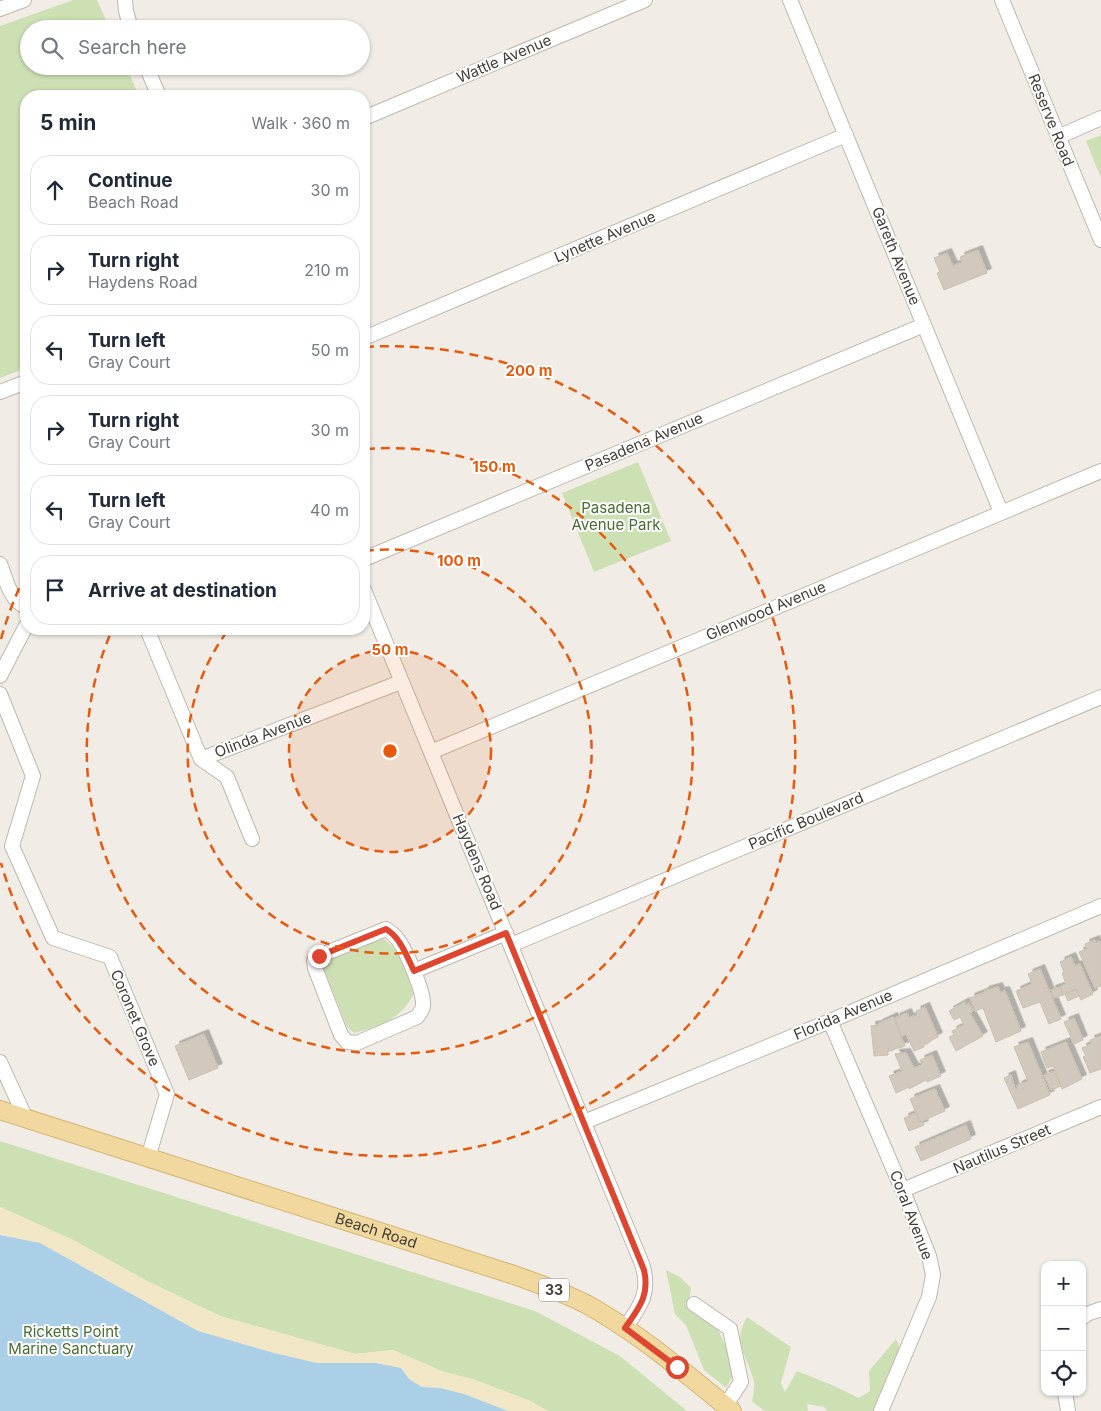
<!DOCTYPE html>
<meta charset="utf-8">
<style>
:root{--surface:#fff;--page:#f6f6f7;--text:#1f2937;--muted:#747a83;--line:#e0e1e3}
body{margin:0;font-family:Inter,sans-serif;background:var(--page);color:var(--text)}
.controls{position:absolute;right:15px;bottom:15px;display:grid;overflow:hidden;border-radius:10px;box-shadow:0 1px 4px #0004}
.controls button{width:45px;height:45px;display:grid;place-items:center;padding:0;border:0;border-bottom:1px solid var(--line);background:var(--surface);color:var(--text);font:25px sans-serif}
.stop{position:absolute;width:15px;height:15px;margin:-11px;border:4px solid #df462f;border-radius:50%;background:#fff}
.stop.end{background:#df462f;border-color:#fff;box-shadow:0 1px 5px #0008}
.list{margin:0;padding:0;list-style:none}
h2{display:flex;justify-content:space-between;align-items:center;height:65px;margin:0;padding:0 20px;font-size:21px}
h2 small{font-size:16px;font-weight:400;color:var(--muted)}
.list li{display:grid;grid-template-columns:32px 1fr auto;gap:15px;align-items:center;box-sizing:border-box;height:70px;margin:0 10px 10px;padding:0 10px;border:1px solid var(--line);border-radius:20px}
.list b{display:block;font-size:19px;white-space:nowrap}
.list p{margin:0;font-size:16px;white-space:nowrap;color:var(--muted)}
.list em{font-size:16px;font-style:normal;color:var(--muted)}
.icon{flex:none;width:28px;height:28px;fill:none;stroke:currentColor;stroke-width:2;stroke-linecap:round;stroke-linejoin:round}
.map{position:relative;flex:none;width:1101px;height:1411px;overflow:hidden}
.search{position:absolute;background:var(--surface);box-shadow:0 1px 4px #0004;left:20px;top:20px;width:350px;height:55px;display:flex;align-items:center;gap:12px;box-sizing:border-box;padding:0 18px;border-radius:28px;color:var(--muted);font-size:19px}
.panel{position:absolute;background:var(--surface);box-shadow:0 1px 4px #0004;left:20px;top:90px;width:350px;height:545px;border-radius:20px}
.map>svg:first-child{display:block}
</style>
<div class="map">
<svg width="1101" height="1411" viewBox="0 0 1101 1411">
<defs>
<filter id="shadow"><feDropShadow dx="4.5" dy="-4.5" stdDeviation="0" flood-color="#0004"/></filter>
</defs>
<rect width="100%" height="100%" fill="#f1ede6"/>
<!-- green -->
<path fill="#cde0b4" d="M73 0H97L110 29H29V66H126L139 96H26V368L0 378V26Z
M1101 135V178L1086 141Z
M638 462 671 541 594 572 562 493Z
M382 938C400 948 406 975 414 993 402 1019 380 1026 354 1033L347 1027 324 969 329 960Z
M0 1141 535 1311 620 1356 687 1411H548L528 1400 472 1379 444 1372 393 1350 355 1354 220 1316 147 1281 73 1240 0 1207Z
M666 1270 680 1277 691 1288 688 1306 716 1325 731 1358 735 1371 726 1388 704 1370 686 1325 675 1314Z
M747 1317 791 1347 781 1383 785 1392 797 1371 832 1385 859 1398 870 1391 869 1371 896 1339 900 1348 876 1411H827L824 1407 807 1404 808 1411H765L752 1402C753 1394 756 1385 753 1378 746 1353 732 1344 747 1317Z"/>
<!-- sand -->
<path fill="#f1e7c6" d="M0 1207 73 1240 147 1281 220 1316 355 1354 393 1350 444 1372 472 1379 528 1400 548 1411H508L464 1394 440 1388 422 1387 409 1379 401 1368 376 1363H317L274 1353 198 1331 40 1243 0 1235Z"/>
<!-- water -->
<path fill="#aacfe7" d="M0 1235 40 1243 198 1331 274 1353 317 1363H376L401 1368 409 1379 422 1387 440 1388 464 1394 508 1411H0Z"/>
<!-- building -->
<path fill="#d1c9bd" stroke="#cbc0b1" filter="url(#shadow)" d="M978 250 987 273 944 290 937 273 940 272 934 258 947 253 953 266 962 262 960 257Z
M1095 940 1096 943 1100 941 1101 943V986L1095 988 1079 952 1087 949 1085 944Z
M1071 957 1075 966 1080 964 1093 994 1081 1000 1076 989 1063 995 1060 987 1066 984 1062 973 1064 972 1060 962Z
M1040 969 1061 1019 1049 1024 1040 1002 1023 1008 1016 991 1032 984 1028 974Z
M998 987 1000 992 1005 991 1021 1031 996 1042 983 1008 975 1011 970 998 985 992 984 991Z
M1060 987 1063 995 1054 998 1051 990Z
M1076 989 1079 996 1068 1001 1065 994Z
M965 1002 966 1005 969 1003 973 1011 970 1013 983 1036 956 1051 949 1037 954 1035 952 1031 964 1025 960 1017 954 1020 949 1011Z
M925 1007 938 1037 930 1041V1042L924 1045V1047L914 1051 906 1034 902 1036 895 1018 907 1013 909 1018 918 1014 916 1011Z
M893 1017 905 1046 889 1051 888 1047V1055L874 1056 871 1026 878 1025V1024Z
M1074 1018 1083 1040 1074 1044 1064 1022Z
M204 1034 218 1068 189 1080 175 1046Z
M1101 1036V1069L1090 1073 1083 1057 1086 1056 1082 1048 1091 1044 1090 1040Z
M1028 1042 1050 1095 1018 1109 1004 1078 1011 1075 1015 1089 1018 1088 1017 1086 1028 1081 1014 1047Z
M1066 1042 1082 1079 1062 1089 1053 1066 1047 1068 1041 1052Z
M906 1053 914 1068 922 1065 920 1060 932 1055 941 1076 927 1082 926 1080 909 1089V1087L896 1093 889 1076 902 1071 895 1054Z
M1055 1071 1061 1086 1051 1090 1044 1075Z
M935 1089 945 1111 920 1122 910 1099Z
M916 1113 920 1122 922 1121 924 1125 909 1131 904 1118Z
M966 1125 971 1139 921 1161 915 1147Z"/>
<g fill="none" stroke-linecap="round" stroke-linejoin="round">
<defs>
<path id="minor" d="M125 0 126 11 131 29
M790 0 1001 512
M1002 0 1101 240
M0 9 24 0
M146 66 159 96
M364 118 645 0
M1058 137 1101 118
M364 338 846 135
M0 392 26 382
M364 559 924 325
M0 564C6 579 10 601 26 607
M364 590 642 1264C651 1292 641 1305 625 1328
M147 629 201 759
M0 676 26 626
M0 694 33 776 12 846 53 938 110 957 167 1094 148 1158
M431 752 1101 471
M201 759 401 682
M201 759 227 777 252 839
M386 929C391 932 395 935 398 940 406 950 423 990 423 1003 424 1008 420 1013 417 1017L357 1043 347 1042 341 1035 315 968 314 961 319 956Z
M511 945 1101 697
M414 971 506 933
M830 1021 905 1196 929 1256 933 1275 929 1297 881 1411
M0 1062 26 1119
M584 1122 830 1021 1101 906
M903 1190 1101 1107
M694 1304 730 1329 741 1382 725 1406
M1082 1318 1087 1314 1101 1309
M1065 1392 1068 1411"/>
<g id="major">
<path id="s1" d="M0 1110 511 1274C537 1283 562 1292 586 1304 639 1333 685 1373 732 1411"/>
</g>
</defs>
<!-- minor casing -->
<use href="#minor" stroke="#beb8ad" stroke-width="16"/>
<!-- major casing -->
<use href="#major" stroke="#d4b471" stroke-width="20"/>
<!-- minor -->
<use href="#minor" stroke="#fff" stroke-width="14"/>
<!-- major -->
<use href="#major" stroke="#f1d89f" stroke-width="18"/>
</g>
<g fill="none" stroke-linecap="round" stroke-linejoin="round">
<!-- route -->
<path stroke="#df462f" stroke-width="6" d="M319 956 386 929C401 938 407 957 414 971L506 933 644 1270C650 1295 639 1308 625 1328L677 1367"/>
</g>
<!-- distance rings -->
<circle cx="390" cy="751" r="101" fill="#e8590c" fill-opacity=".12"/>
<g fill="none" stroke="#e8590c" stroke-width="2.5" stroke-dasharray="9 6">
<circle cx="390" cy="751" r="101"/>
<path d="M365 551A202 202 0 1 1 229 629"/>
<path d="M366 449A303 303 0 1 1 112 630"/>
<path d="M1 639A405 405 0 0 1 26 573M365 347A405 405 0 1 1 1 863"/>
</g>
<g text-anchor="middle" stroke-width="4" stroke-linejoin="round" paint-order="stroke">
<!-- shield labels -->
<rect fill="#fff" stroke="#7b7872" stroke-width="1" x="539" y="1278.5" width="30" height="23" rx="4"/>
<g font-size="14" font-weight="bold" fill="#433e36">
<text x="554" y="1295">33</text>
</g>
<!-- street labels -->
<g font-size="15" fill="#433e36" stroke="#fff">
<text transform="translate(504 59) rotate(-23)" y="5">Wattle Avenue</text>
<text transform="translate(1051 120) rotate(68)" y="5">Reserve Road</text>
<text transform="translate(605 237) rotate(-23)" y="5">Lynette Avenue</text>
<text transform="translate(896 256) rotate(68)" y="5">Gareth Avenue</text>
<text transform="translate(644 442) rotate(-23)" y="5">Pasadena Avenue</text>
<text transform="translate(766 611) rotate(-23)" y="5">Glenwood Avenue</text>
<text transform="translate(263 735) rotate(-21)" y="5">Olinda Avenue</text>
<text transform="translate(806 821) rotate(-23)" y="5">Pacific Boulevard</text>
<text transform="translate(477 862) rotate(67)" y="5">Haydens Road</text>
<text transform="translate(843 1015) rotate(-23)" y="5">Florida Avenue</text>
<text transform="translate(135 1018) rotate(67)" y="5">Coronet Grove</text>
<text transform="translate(1002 1149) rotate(-23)" y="5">Nautilus Street</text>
<text transform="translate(911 1215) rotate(69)" y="5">Coral Avenue</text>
<text dy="5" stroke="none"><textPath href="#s1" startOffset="395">Beach Road</textPath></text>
</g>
<!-- park labels -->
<g font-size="15" fill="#496d31" stroke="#fff">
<text x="616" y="513">Pasadena<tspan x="616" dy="17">Avenue Park</tspan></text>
<text x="71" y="1337">Ricketts Point<tspan x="71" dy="17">Marine Sanctuary</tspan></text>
</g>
</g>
<circle cx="390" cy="751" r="8" fill="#e8590c" stroke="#fff" stroke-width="2.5"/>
<g font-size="15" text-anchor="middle" font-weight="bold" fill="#e8590c" stroke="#fff" stroke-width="4" stroke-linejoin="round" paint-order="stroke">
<text x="529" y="376">200 m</text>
<text x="494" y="472">150 m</text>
<text x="459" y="566">100 m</text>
<text x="390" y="655">50 m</text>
</g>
</svg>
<div class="controls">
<button>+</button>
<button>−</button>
<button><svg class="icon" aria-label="locate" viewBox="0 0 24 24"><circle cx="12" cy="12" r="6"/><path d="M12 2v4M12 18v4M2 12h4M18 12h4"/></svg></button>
</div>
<div class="stop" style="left:677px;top:1367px"></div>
<div class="stop end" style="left:319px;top:956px"></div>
<div class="search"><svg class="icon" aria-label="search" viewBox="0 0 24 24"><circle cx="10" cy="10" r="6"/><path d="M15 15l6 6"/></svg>Search here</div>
<section class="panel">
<h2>5 min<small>Walk · 360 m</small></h2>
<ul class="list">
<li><svg class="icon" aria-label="ahead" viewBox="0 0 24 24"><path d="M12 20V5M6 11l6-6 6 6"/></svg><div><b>Continue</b><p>Beach Road</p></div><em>30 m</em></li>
<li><svg class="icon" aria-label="right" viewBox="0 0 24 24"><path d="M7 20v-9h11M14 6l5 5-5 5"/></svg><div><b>Turn right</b><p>Haydens Road</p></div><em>210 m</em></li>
<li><svg class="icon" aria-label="left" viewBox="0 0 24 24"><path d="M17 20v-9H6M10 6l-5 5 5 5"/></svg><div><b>Turn left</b><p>Gray Court</p></div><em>50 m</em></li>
<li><svg class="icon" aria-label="right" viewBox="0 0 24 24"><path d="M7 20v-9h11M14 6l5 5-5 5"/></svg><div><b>Turn right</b><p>Gray Court</p></div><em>30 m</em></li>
<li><svg class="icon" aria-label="left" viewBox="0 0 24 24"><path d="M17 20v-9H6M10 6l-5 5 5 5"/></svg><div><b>Turn left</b><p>Gray Court</p></div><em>40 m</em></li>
<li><svg class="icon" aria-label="arrive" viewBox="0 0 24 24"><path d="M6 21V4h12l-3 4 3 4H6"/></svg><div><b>Arrive at destination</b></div></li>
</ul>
</section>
</div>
